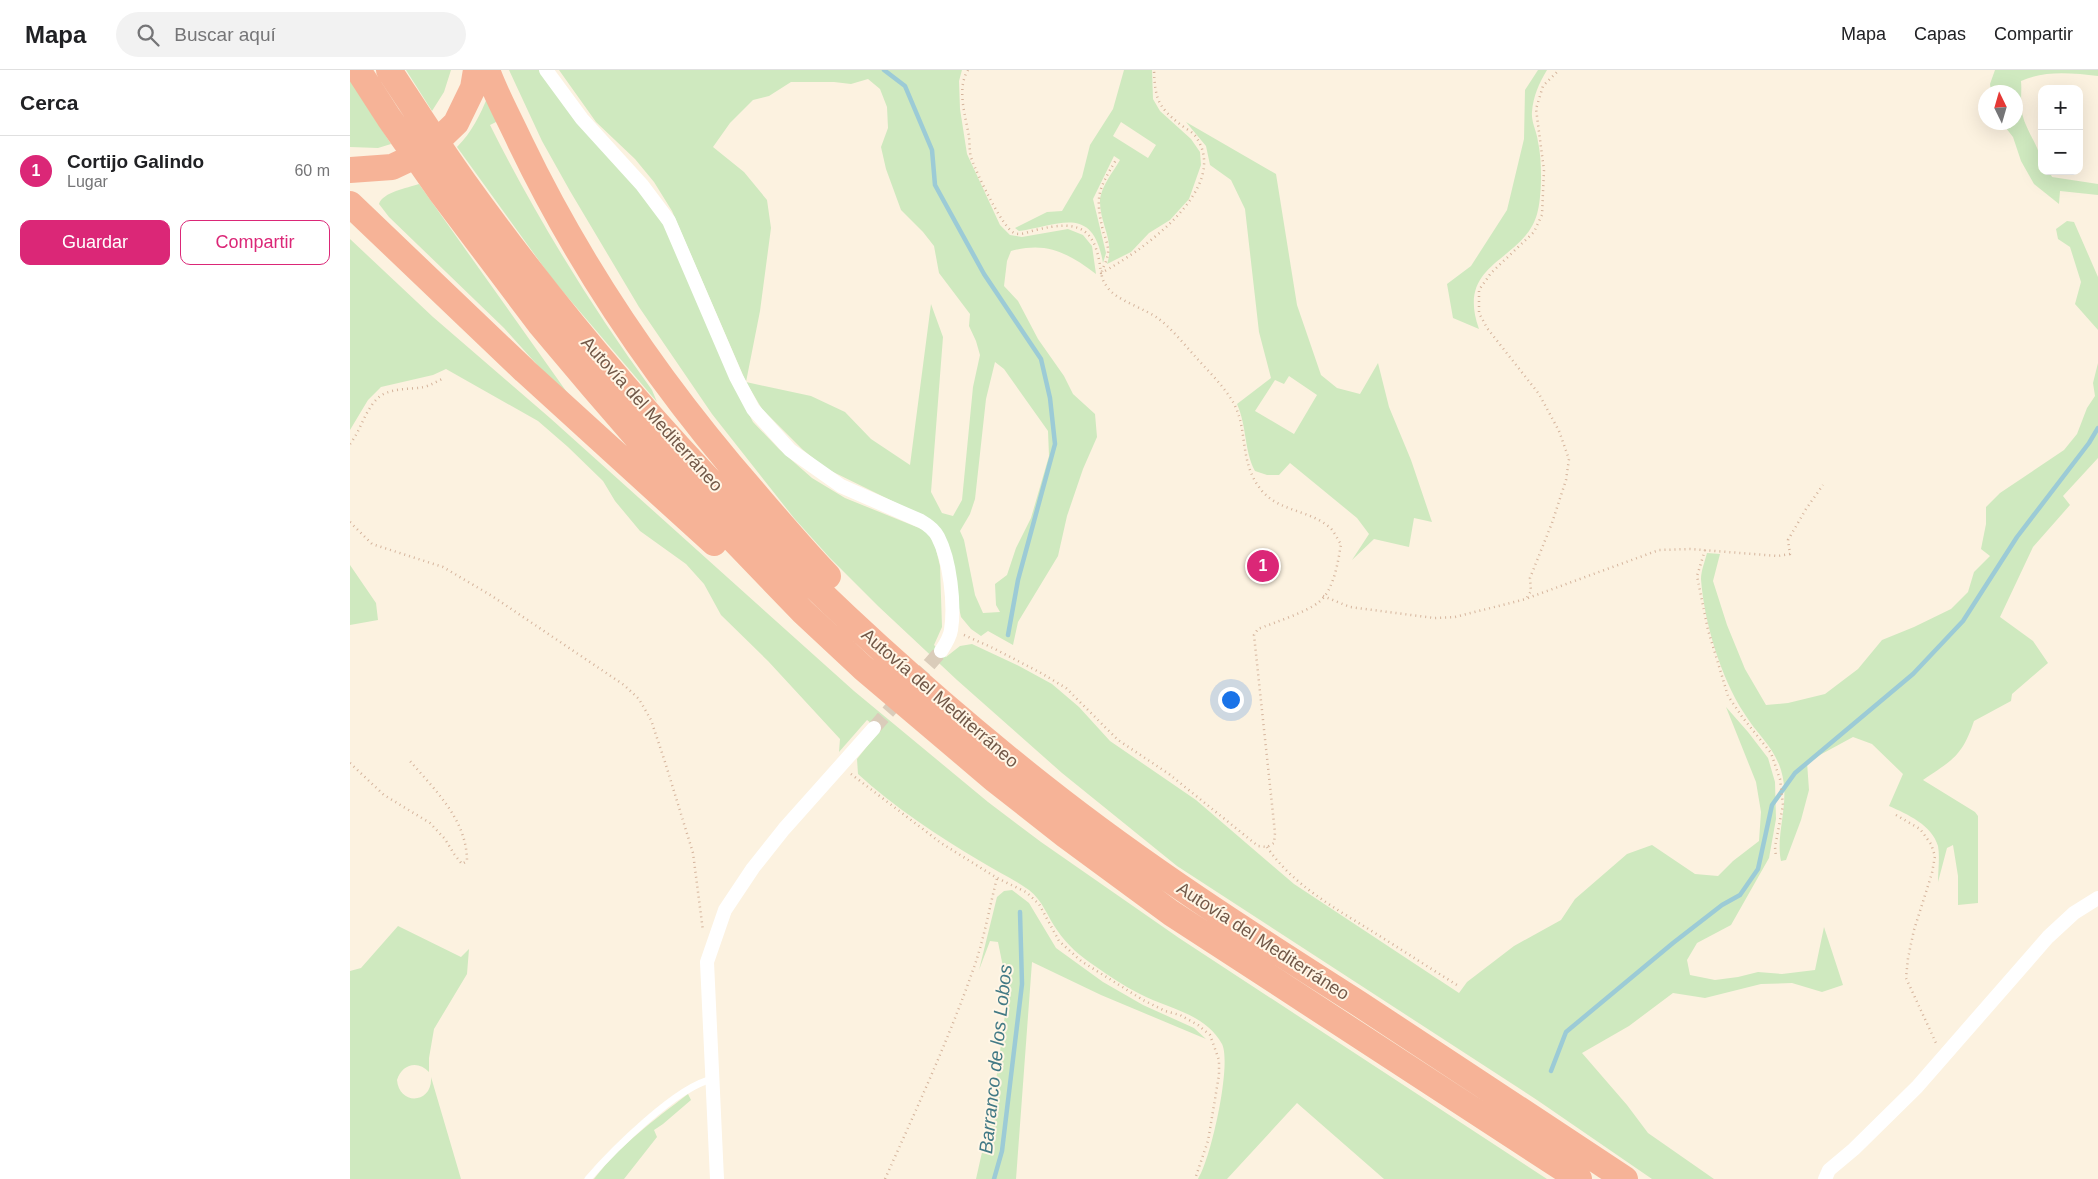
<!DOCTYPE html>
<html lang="es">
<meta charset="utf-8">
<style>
:root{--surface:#fff;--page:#f2f2f2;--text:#202124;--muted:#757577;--line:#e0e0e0;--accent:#db2777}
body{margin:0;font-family:Helvetica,sans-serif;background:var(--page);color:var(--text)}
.controls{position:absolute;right:15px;top:15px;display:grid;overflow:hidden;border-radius:10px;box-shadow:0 5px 20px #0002}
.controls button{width:45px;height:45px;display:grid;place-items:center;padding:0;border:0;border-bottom:1px solid var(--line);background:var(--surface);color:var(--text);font:25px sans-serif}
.compass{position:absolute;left:1628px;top:15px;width:45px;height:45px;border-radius:50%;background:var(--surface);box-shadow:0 5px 20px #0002;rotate:355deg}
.you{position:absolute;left:880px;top:629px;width:18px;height:18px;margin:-12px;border:4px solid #fff;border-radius:50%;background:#1a73e8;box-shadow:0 0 0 8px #1a73e833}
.badge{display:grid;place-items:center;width:32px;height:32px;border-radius:50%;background:var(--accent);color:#fff;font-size:16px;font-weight:700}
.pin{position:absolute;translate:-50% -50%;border:2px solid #fff;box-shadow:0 1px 5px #0006}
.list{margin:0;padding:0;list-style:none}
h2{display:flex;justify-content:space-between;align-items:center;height:65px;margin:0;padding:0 20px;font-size:21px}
h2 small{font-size:16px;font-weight:400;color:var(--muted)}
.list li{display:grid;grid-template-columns:32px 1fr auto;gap:15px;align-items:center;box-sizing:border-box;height:70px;padding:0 20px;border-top:1px solid var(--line)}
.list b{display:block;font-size:19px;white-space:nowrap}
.list p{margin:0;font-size:16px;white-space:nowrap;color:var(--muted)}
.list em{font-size:16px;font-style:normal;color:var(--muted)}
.actions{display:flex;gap:10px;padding:15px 20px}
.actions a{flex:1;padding:11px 0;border:1px solid var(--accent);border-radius:10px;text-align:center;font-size:18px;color:var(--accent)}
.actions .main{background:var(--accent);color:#fff}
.icon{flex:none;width:28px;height:28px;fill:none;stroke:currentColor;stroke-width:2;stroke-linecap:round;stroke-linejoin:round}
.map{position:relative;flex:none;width:1748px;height:1109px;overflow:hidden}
header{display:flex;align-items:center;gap:30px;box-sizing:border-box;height:70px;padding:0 25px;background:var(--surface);border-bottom:1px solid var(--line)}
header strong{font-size:24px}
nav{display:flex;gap:28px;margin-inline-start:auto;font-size:18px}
.search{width:350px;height:45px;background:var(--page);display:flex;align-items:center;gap:12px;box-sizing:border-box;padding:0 18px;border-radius:28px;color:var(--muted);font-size:19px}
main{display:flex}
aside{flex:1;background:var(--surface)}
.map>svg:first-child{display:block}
</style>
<header>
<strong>Mapa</strong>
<div class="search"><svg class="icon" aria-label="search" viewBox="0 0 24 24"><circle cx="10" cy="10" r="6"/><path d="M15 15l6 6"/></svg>Buscar aquí</div>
<nav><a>Mapa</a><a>Capas</a><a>Compartir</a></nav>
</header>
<main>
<aside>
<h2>Cerca<small></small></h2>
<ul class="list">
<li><span class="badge">1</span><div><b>Cortijo Galindo</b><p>Lugar</p></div><em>60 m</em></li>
</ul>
<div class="actions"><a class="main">Guardar</a><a>Compartir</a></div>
</aside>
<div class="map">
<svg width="1748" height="1109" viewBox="0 0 1748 1109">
<rect width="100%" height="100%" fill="#fcf2e0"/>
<!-- green -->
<path fill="#cfe9bf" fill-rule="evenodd" d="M56 0H101L94 22 82 41Z
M159 0H189C202 17 215 35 229 52 260 89 295 123 320 165L385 318 403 352 429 379 462 408 495 428 574 460 584 471 590 496 592 557 584 575 596 587 610 576 622 574 669 596 702 614 729 637 760 671 846 730 944 814 1109 923 1117 912 1164 876 1211 850 1225 829 1277 784 1302 775 1345 804 1368 806 1383 791 1409 771 1411 742 1406 712 1376 637 1398 662 1418 688 1425 712 1426 749 1419 788 1381 855 1347 873 1337 890 1340 905 1365 910 1388 907 1408 902 1432 904 1465 900 1474 857 1493 915 1472 922 1442 913 1411 914 1355 928 1323 923 1279 956 1232 983 1277 1035 1298 1063 1364 1109H1302L1187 1030 827 796 712 703 607 610 528 536 480 488 444 448 362 344 289 237 220 121 192 71Z
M209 0H612L609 11 610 39 617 84 650 155 660 165 672 167 718 159 733 165 742 176 746 204C718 183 697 171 661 181L657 191 654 216 668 231 688 269 714 306 723 324 745 344 747 367 733 399 717 446 708 486 668 552 663 575 638 561 631 566 621 559 611 547 591 460 583 451 475 398 452 379 412 339 396 312 322 141 304 112 285 89 246 52ZM518 9 530 19 537 37 538 58 531 77 536 99 551 140 573 162 584 176 589 203 620 244 619 256 626 271 630 285 623 317 612 430 603 446 592 443 581 422 593 267 581 234 560 395 521 369 495 342 461 326 396 312 410 241 421 158 417 130 394 102 363 77 380 53 403 30 419 26 441 12H484L501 14ZM645 292 654 299 698 361 699 386 681 448 666 478 657 505 645 514 646 535 650 542 633 543 625 525 614 470 610 461 620 444 625 429 636 329Z
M774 0H802L803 29 810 41 841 69 850 82 851 95 839 129 820 150 799 163 781 182 757 194C765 171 750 154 750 132 750 118 763 102 770 90L764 86 743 129 756 183 753 193C743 134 710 155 669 161L665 158 697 142 712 141 732 107 740 75 763 39ZM771 52 806 75 798 88 763 66Z
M1188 0H1197C1189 13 1183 27 1182 42 1181 52 1187 62 1188 72 1192 90 1192 122 1188 140 1177 193 1104 189 1129 259L1103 248 1097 214 1121 196 1157 140 1174 69 1175 20Z
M1645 0H1748V6C1722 3 1695 0 1671 11 1672 21 1670 33 1672 43 1677 65 1692 77 1692 101H1699L1702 107 1748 114V125L1710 121 1709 134 1684 114 1671 91 1663 67 1652 53 1666 52V22H1641L1640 14Z
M0 10 41 74 28 78 0 77Z
M138 26 148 51 140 55C186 147 241 236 302 320L307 332 203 210 107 77C122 62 130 45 138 26Z
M836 52 926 104 947 235 971 305 987 318 1010 324 1028 293 1039 337 1061 390 1082 452 1064 448 1059 477 1024 469 1002 490 1019 464 1007 448 940 393 929 405H917L905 401C894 381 897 356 887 334L921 308 909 262 895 139 881 110 860 95 856 76ZM939 306 967 325 944 364 905 341 925 310 934 314Z
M69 114 221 328 191 299 154 258 39 147 29 134C33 122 57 118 69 114Z
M1717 151 1724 152 1748 207V260L1725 234 1731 212 1720 177 1708 169 1706 159Z
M0 169 83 247 200 348 504 621 638 732 691 772 829 868 1197 1109H1034L947 1033 877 1109H848C861 1089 882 994 872 974 855 943 818 939 790 924 774 916 759 906 745 896 730 886 717 875 707 860 697 846 693 831 679 820 664 809 646 801 630 791 588 766 544 737 508 704L507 689 530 660 517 650 489 682 490 669 418 591 371 545 354 514 336 494 290 461 265 431 253 411 218 377 188 351 96 299 83 305 31 317 18 330 0 360Z
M1748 293V388L1713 426 1720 435 1683 477 1650 547 1683 571 1698 593 1662 624 1661 631 1624 651C1612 687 1602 690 1573 710L1625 742 1628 746V833L1608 835V806L1603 775 1597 778 1588 812C1588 800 1590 787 1588 776 1582 755 1557 744 1539 736L1553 704 1522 674 1503 667 1457 692 1459 720 1451 750 1436 790 1431 791C1425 762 1441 733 1431 700 1424 677 1406 663 1394 643 1371 608 1354 552 1351 509 1351 501 1355 491 1357 483L1370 484 1363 511 1377 555 1395 599 1416 635 1438 633 1475 624 1508 599 1532 570 1564 557 1601 539 1618 522 1624 502 1640 486 1631 479 1636 454V437L1650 423 1714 380 1727 364 1737 338 1745 326 1743 313Z
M0 495 26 533 28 550 0 555Z
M662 820 679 833 706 878 753 912 793 935 844 958 856 969 751 925 682 892 666 1109H626L643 1033 658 922 648 872 640 871 629 900 647 827 654 821Z
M48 856 111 887 119 879 117 904 84 959 79 988V1002C68 990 52 994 47 1010 49 1036 83 1034 81 1007L111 1109H0V901L11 898Z
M338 1024 341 1030 313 1054 304 1060 307 1067 274 1109H244C272 1073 303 1051 338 1024Z"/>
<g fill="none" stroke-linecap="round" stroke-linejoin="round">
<!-- stream -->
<path stroke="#9ccbd6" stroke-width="4.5" d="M534 0 555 16 582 80 585 115 634 204 691 289 700 328 705 374 668 510 658 565
M1201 1001 1216 962 1323 873 1372 835 1390 825 1408 799 1422 735 1445 703 1563 604 1613 551 1667 467 1739 373 1748 358
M644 1109 652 1081 672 914 670 842"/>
<!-- street-tunnel -->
<path stroke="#daccba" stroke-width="14" stroke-dasharray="14 7" stroke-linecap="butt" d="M524 658 591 581"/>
<!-- path -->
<path stroke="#d5b49c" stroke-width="2.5" stroke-dasharray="1 4" stroke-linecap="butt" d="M618 0C606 19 616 47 619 67 620 75 619 83 622 90 627 104 652 157 664 163 671 166 680 161 686 160 730 149 746 158 751 203 789 183 882 119 846 67 843 62 836 59 831 55 808 37 805 29 804 0
M0 374C11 360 14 343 26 330 37 317 59 320 74 317 81 315 86 312 92 309
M0 452 22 474 93 497 142 526 274 615 289 629 301 650 315 692 343 783 353 861
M1355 480 1347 506 1358 560 1378 626 1393 648 1421 683 1430 709 1433 735 1425 777 1426 787
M973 526 1000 537 1084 548 1105 547 1176 529 1181 521 1180 508 1202 453 1216 410 1219 389 1209 361 1189 324 1137 258 1129 243V220L1141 203 1184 162 1192 145 1194 100 1186 39 1193 16 1209 0
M1178 528 1309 480 1340 479 1428 486 1440 484 1438 470 1456 439 1473 415
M614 565 643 578 691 603 716 618 768 670 819 704 908 776 917 777 924 773 925 763 904 565 908 559C923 553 957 542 969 532 984 520 988 492 991 474 987 469 984 460 978 456 958 440 929 441 912 421 888 392 899 360 883 332 873 315 857 300 844 285 833 273 822 259 809 249 796 239 766 230 758 218 745 201 756 199 758 183 759 177 755 167 753 161 745 126 748 120 766 90
M0 693 34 725 80 753 95 769 104 784 112 794 117 791C117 750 85 720 60 691
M501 704 591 773 647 808 676 822 689 834 709 871 731 891 793 930 815 941 830 945 848 955 860 965 869 990V1005L858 1071 845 1109
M1546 745 1570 759 1581 774 1585 786 1582 803 1564 860 1558 888 1556 908 1586 973
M917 777C942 814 983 837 1020 860 1049 878 1078 897 1107 915
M535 1109C566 1040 598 971 623 900 634 870 639 839 647 808"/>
<!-- lane -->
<path stroke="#fff" stroke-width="7" d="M238 1109C262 1081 327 1016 363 1009"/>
<!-- street -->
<path stroke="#fff" stroke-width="14" d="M196 0 232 49 292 115 319 151 386 307 403 339 440 380 491 416 571 451C578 455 584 459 588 467 600 490 605 534 601 560 600 567 595 575 591 581
M367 1109 357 892 375 840 403 798 434 759 524 658
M1475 1109 1479 1100 1504 1079 1567 1017 1698 867 1724 843 1748 828"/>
<!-- highway -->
<path stroke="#f6b397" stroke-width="26" d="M8 0 39 48 92 124 189 253 243 317 300 383 453 542 513 598 645 710 715 765 821 843 1229 1109
M39 0C64 38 88 76 114 112 277 340 476 545 695 718 795 797 901 865 1008 933 1097 991 1186 1050 1275 1109
M137 0C146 25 159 48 170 72 232 201 314 320 408 427 431 454 454 481 478 506
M0 100 42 97 78 80 106 53 123 18 126 0
M0 134 175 301 364 473"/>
</g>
<g text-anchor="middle" stroke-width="4" stroke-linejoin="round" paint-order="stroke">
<!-- street labels -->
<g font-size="18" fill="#725848" stroke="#fff6e6">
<text transform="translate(302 344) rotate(48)" y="6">Autovía del Mediterráneo</text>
<text transform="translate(590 628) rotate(41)" y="6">Autovía del Mediterráneo</text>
<text transform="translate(913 871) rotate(33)" y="6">Autovía del Mediterráneo</text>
</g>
<!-- water labels -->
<g font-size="19" font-style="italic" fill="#427985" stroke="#fff6e6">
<text transform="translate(645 989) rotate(-84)" y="7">Barranco de los Lobos</text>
</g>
</g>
</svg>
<div class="controls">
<button>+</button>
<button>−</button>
</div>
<svg class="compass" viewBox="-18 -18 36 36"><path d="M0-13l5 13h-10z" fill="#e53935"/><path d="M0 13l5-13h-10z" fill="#757577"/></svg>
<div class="you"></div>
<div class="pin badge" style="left:913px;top:496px">1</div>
</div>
</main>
